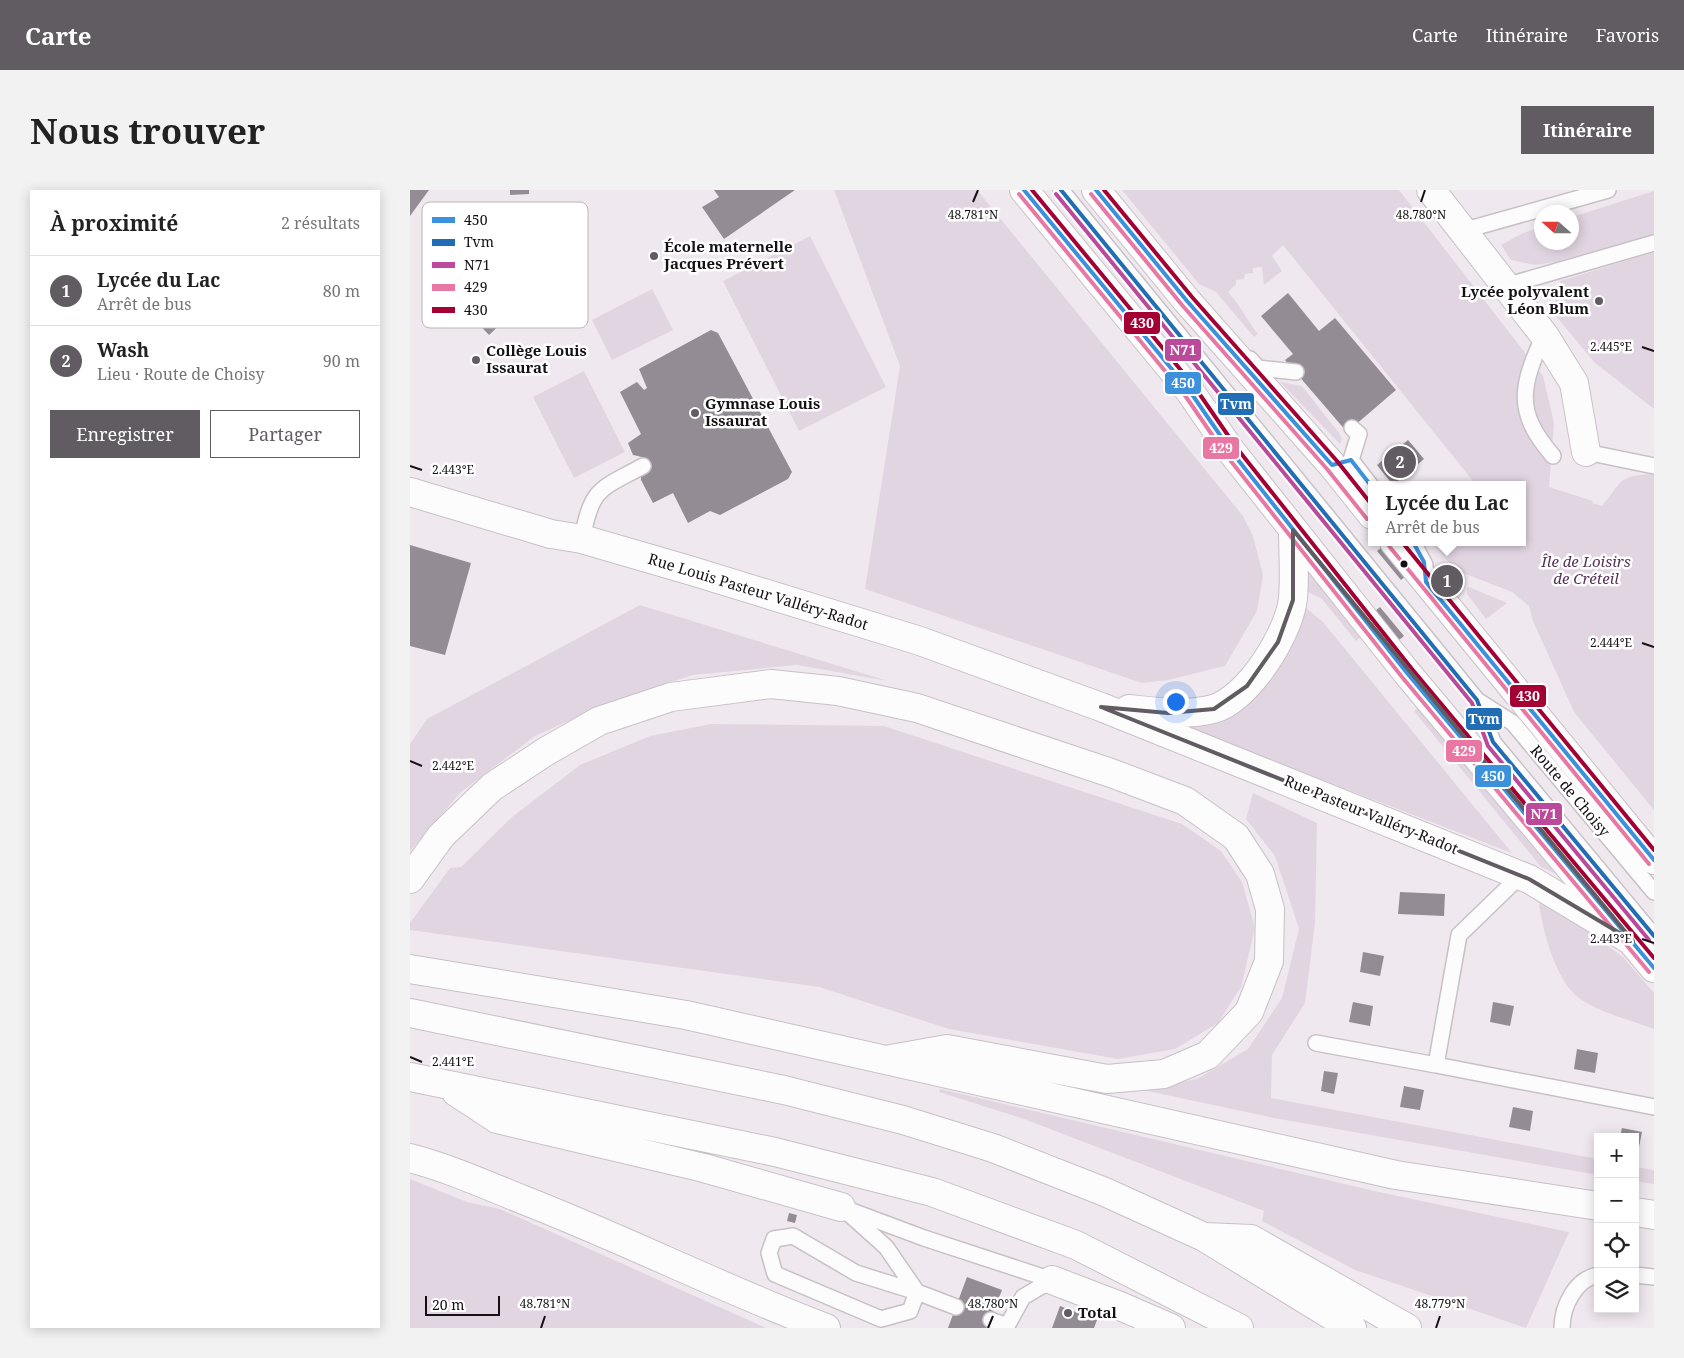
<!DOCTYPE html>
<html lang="fr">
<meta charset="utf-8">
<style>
:root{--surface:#fff;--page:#f2f2f2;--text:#222;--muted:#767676;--line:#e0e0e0;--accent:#615c61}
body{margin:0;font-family:"Noto Serif",serif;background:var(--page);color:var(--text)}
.controls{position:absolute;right:15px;bottom:15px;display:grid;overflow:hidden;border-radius:0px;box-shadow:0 2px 12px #0003}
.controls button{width:45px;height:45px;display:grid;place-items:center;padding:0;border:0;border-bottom:1px solid var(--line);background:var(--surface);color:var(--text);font:25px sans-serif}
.compass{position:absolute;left:1124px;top:15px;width:45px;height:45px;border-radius:50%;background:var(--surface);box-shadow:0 2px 12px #0003;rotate:291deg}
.scale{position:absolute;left:15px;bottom:12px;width:75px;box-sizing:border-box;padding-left:5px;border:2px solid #141014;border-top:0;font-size:14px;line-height:18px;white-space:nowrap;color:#141014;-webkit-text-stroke:4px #fff;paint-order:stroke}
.you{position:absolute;left:765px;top:511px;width:18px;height:18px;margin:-12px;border:4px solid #fff;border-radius:50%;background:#1a73e8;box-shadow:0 0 0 8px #1a73e833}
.badge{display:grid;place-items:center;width:32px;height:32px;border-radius:50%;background:var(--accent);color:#fff;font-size:16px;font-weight:700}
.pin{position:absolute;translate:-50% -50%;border:2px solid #fff;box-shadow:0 1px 5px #0006}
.popup{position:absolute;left:958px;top:291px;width:158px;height:65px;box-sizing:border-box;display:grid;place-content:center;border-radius:0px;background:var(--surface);filter:drop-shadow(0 1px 4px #0005);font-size:16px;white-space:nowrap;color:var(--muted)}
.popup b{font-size:19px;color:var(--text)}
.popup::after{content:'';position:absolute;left:50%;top:100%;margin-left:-10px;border:10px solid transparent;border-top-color:var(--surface)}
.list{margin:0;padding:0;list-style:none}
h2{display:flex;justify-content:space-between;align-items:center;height:65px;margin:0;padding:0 20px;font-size:21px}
h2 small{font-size:16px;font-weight:400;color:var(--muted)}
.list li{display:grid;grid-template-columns:32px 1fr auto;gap:15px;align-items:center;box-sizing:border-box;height:70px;padding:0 20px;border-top:1px solid var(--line)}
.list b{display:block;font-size:19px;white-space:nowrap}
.list p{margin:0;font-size:16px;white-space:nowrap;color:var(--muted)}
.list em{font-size:16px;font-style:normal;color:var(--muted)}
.actions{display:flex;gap:10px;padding:15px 20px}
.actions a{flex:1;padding:11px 0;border:1px solid var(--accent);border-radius:0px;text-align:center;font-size:18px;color:var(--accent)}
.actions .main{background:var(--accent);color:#fff}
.icon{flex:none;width:28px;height:28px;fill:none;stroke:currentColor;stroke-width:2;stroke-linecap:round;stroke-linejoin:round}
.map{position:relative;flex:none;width:1244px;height:1138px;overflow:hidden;border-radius:0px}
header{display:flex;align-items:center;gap:30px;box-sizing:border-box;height:70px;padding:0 25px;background:var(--accent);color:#fff}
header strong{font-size:24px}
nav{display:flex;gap:28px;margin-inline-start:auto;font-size:18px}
.intro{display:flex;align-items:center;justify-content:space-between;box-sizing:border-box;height:120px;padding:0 30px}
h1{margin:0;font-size:35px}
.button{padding:12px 22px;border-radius:0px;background:var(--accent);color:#fff;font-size:18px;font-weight:700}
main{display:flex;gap:30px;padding:0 30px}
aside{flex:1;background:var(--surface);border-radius:0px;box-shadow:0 2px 12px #0003}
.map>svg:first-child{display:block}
</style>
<header>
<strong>Carte</strong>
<nav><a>Carte</a><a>Itinéraire</a><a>Favoris</a></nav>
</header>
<div class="intro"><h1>Nous trouver</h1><a class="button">Itinéraire</a></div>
<main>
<aside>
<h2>À proximité<small>2 résultats</small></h2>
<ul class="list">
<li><span class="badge">1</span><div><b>Lycée du Lac</b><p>Arrêt de bus</p></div><em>80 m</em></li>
<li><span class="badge">2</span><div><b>Wash</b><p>Lieu · Route de Choisy</p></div><em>90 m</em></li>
</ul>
<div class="actions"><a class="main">Enregistrer</a><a>Partager</a></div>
</aside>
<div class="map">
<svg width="1244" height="1138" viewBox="0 0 1244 1138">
<rect width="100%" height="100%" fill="#f0e8ef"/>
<!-- green -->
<path fill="#e2d5e2" d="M424 0H567L833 326 843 346 853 385 847 421 815 476 758 490 732 493 455 399 490 176Z
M712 0H989L1133 186 1144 233 1139 297 1183 311 1182 313 1192 316C1214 290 1206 286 1244 284V620L1164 522 1123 431 1119 416 1102 402 1045 380 1022 352H1112V295H1060L1063 291 873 55 862 66 872 81 854 95 852 77 843 78V83L835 84 834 89 826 90V94L818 102C831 116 836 129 848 144L844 147 806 102 789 94Z
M1244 1V44L1146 72 1125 75 1101 70 1091 55 1113 43 1131 37 1132 52H1162V27Z
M103 44a15 15 0 1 1 30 0a15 15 0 1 1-30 0Z
M25 53a24 24 0 1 1 48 0a24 24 0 1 1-48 0Z
M400 46 476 197 389 241 313 91Z
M1244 62V219L1184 172 1145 125V110L1151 97 1150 91Z
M242 99 263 140 202 170 182 130Z
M174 181 215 262 164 288 123 207Z
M870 192 892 196 929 243 932 249 930 254Z
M900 378 953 445 946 451 912 409 898 402V381Z
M1059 397 1097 413 1076 429 1057 404V398Z
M230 415 478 491 387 475 283 485 200 512 125 546 51 602 0 661V554L17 529Z
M896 418 913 432 1102 663 777 538C839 519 881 482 896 418Z
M1012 515 1148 682 1146 684 1131 677 1004 521Z
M301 534 474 536 772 634 811 661 832 692 845 738 831 797 808 833 765 859 708 869 539 839 409 797 0 740V733L40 678 51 677 102 627 170 575 240 546Z
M843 603 907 633 905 733 895 813 862 865 861 908 1188 969V985L864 928 733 900 787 889 838 859 872 808 889 739 865 666 836 629Z
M1133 709 1213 767 1244 803V839C1220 830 1190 823 1169 808 1146 791 1133 742 1129 714Z
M530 899 960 1000 1159 1042 1116 1138 945 1080 852 1031 854 1021 614 929 529 902Z
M1225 977 1244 980V994L1225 991Z
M0 989 57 1012 90 1019 356 1138H0Z"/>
<!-- building -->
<path fill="#948c94" d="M0 0H19L0 26Z
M100 0H119V4L100 5Z
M304 0H385L314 49 292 17 309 7Z
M878 103 909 141 925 128 986 200 937 242 875 170 883 164 851 126Z
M80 115 95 130 79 145 64 129Z
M301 140 308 143 382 282 378 289 310 325 300 321 278 333 263 303 243 313 231 290V286L239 281 232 267 223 265 218 253 231 244 210 202 227 192 234 200 237 198 229 179Z
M998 250 1014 269 983 295 967 275Z
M0 355 61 373 35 465 0 456Z
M973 356 997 385 991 390 967 361Z
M970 417 994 446 989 450 965 421Z
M990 702 1035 704 1034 726 988 724Z
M953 762 974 766 970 786 950 782Z
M943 812 963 816 960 836 939 832Z
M1083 812 1104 816 1100 836 1080 832Z
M1167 859 1188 863 1185 883 1164 879Z
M914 881 928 883 924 904 911 901Z
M994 896 1014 900 1010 920 990 917Z
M1103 917 1123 921 1120 941 1099 937Z
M1212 938 1232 942 1228 962H1225V947H1210Z
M379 1023 387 1025 385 1033 377 1031Z
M557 1087 592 1100 577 1138H538Z
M650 1116 687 1130 684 1138H642Z"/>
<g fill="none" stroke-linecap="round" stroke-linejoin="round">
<defs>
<path id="lane" d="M651 0 1067 510 1083 552 1244 746
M1052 41 1198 0
M1095 96 1244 53
M1134 145C1111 196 1104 221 1143 266
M840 169 848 178 886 182
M1176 262 1244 276
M941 270 949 244 942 238
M941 270 962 297
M172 349C182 297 189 300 233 276
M1003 352 1015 375
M1067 510 1103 533 1244 702
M1110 686 1049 745 1026 875 1244 917
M906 853 1026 875
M431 1017 514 1048 642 1090
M438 1023 476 1057 507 1102 546 1117
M383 1046 446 1083 507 1102 500 1121 471 1129 365 1084 359 1063 364 1049Z
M1225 1085 1244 1087
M581 1130 597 1136 613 1107 642 1090
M1152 1138C1152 1117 1165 1089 1188 1085"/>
<path id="street" d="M1021 0 1134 145 1164 193 1176 262
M0 302 141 344 172 349 282 381 510 451 691 517 1119 689 1217 748
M719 519C746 522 776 526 803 519 838 510 880 442 883 408 885 386 883 362 883 340"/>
<path id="primary" d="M614 0 779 200 821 261 997 483 1244 778
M686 0 777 111 922 275 962 325
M984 352 1244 670"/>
<path id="highway" d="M0 689 31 646 82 597 135 562 189 531 261 507 361 494 428 501 507 518 701 583 775 611 826 647 850 684 860 719 859 771 839 822 798 865 754 884 697 889 537 859 481 869
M0 779 276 825 986 985 1188 1016
M0 823 374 900 493 930 583 958 695 1002 794 1047 942 1138
M0 887 365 962 522 1002 666 1055 829 1138
M46 902 87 929 294 978 431 1017
M0 968C38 978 74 994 111 1009 214 1049 313 1099 416 1138
M1225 1022 1244 1025
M795 1047 841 1049 997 1138
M642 1090 710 1116 761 1138"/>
</defs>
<!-- lane casing -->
<use href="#lane" stroke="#c7c1c6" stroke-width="18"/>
<!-- street casing -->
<use href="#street" stroke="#c7c1c6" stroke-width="30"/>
<!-- primary casing -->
<use href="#primary" stroke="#c7c1c6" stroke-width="30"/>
<!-- highway casing -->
<use href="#highway" stroke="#c7c1c6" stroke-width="30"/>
<!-- lane -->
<use href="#lane" stroke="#fdfcfd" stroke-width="15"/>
<!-- street -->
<use href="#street" stroke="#fdfcfd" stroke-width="28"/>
<!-- primary -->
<use href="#primary" stroke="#fdfcfd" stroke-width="28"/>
<!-- highway -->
<use href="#highway" stroke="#fdfcfd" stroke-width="28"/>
<defs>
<path id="bus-1" d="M614 0 779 200 821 261 997 483 1244 778
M686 0 777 111 922 275 941 270 962 297
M1003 352 1014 372 1016 392 1244 670"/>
<path id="bus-2" d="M651 0 1067 510 1083 552 1244 746"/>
<path id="bus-3" d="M646 4 1062 513 1078 556 1239 750"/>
<path id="bus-4" d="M609 4 774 204 816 265 992 487 1239 782
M681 4 772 115 917 279 957 329
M979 356 1239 674"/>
<path id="bus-5" d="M622 0 784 196 826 257 1002 479 1244 768
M694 0 782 107 927 271 962 315
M992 352 1244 660"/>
</defs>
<!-- bus-1 casing -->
<use href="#bus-1" stroke="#fff" stroke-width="8"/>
<!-- bus-2 casing -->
<use href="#bus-2" stroke="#fff" stroke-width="8"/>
<!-- bus-3 casing -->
<use href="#bus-3" stroke="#fff" stroke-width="8"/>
<!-- bus-4 casing -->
<use href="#bus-4" stroke="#fff" stroke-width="8"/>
<!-- bus-5 casing -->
<use href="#bus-5" stroke="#fff" stroke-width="8"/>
<!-- bus-1 -->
<use href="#bus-1" stroke="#3c91dc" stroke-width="4"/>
<!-- bus-2 -->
<use href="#bus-2" stroke="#216eb4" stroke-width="4"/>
<!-- bus-3 -->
<use href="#bus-3" stroke="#bb4a9b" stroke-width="4"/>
<!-- bus-4 -->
<use href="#bus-4" stroke="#e877a4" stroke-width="4"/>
<!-- bus-5 -->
<use href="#bus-5" stroke="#a50034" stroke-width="4"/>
</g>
<!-- marked area -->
<path fill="none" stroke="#615c61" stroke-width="4" stroke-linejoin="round" d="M883 340 1223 751 1119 689 691 517 758 523 804 519 837 496 868 452 883 410Z"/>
<!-- ticks -->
<path fill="none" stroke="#141014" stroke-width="2" d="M563 12 568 0M1011 12 1015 0M1232 157 1244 161M0 276 12 280M1232 453 1244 457M0 571 12 576M1232 749 1244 753M0 867 12 872M131 1138 135 1126M578 1138 583 1126M1026 1138 1030 1126"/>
<!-- markers -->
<g fill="#615c61" stroke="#fff" stroke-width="2">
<circle cx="244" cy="66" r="5"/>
<circle cx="1189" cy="111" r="5"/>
<circle cx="66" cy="170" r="5"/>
<circle cx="285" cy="223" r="5"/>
<circle cx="658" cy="1123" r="5"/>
</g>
<circle fill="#141014" stroke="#fff" stroke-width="2" cx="994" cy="374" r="4.5"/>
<g text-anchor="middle" stroke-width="5" stroke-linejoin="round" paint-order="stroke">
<!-- poi labels -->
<g font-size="15" font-weight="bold" fill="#141014" stroke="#fff" text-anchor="start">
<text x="254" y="62">École maternelle<tspan x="254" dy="17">Jacques Prévert</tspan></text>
<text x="1179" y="107" text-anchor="end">Lycée polyvalent<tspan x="1179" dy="17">Léon Blum</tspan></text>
<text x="76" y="166">Collège Louis<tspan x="76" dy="17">Issaurat</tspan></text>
<text x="295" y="219">Gymnase Louis<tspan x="295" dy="17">Issaurat</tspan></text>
<text x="668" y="1128">Total</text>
</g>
<!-- park labels -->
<g font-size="15" font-style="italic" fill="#563257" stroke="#fff">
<text x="1176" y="377">Île de Loisirs<tspan x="1176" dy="17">de Créteil</tspan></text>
</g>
<!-- street labels -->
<g font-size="15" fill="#141014" stroke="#fff">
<text transform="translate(348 402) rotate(17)" y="5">Rue Louis Pasteur Valléry-Radot</text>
<text transform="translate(1160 601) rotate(50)" y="5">Route de Choisy</text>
<text transform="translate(961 625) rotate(22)" y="5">Rue Pasteur Valléry-Radot</text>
</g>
</g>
<!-- legend -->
<rect x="12" y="12" width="166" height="126" rx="8" fill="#fff" stroke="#b8b7b8" stroke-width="1"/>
<rect x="22" y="27" width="23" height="6" fill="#3c91dc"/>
<rect x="22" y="49" width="23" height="7" fill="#216eb4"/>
<rect x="22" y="72" width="23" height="6" fill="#bb4a9b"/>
<rect x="22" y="94" width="23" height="7" fill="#e877a4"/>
<rect x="22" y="117" width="23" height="6" fill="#a50034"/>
<g font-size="14" fill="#141014">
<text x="54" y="35">450</text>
<text x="54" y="57">Tvm</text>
<text x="54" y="80">N71</text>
<text x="54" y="102">429</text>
<text x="54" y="125">430</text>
</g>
<g font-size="12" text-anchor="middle" fill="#141014" stroke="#fff" stroke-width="5" stroke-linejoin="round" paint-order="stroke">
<text x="563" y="29">48.781°N</text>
<text x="1011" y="29">48.780°N</text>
<text x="1201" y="161">2.445°E</text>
<text x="43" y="284">2.443°E</text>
<text x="1201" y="457">2.444°E</text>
<text x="43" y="580">2.442°E</text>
<text x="1201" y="753">2.443°E</text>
<text x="43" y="876">2.441°E</text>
<text x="135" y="1118">48.781°N</text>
<text x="583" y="1118">48.780°N</text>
<text x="1030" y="1118">48.779°N</text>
</g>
<g stroke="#fff" stroke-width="2">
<rect x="713" y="121" width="38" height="24" rx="5" fill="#a50034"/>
<rect x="754" y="148" width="38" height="24" rx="5" fill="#bb4a9b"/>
<rect x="754" y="181" width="38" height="24" rx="5" fill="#3c91dc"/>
<rect x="807" y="202" width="38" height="24" rx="5" fill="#216eb4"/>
<rect x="792" y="246" width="38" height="24" rx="5" fill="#e877a4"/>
<rect x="1099" y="494" width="38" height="24" rx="5" fill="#a50034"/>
<rect x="1055" y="517" width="38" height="24" rx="5" fill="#216eb4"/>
<rect x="1035" y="549" width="38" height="24" rx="5" fill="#e877a4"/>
<rect x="1064" y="574" width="38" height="24" rx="5" fill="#3c91dc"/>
<rect x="1115" y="612" width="38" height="24" rx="5" fill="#bb4a9b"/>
</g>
<g font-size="14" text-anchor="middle" font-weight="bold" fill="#fff">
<text x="732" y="138">430</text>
<text x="773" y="165">N71</text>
<text x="773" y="198">450</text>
<text x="826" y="219">Tvm</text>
<text x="811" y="263">429</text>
<text x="1118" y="511">430</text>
<text x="1074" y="534">Tvm</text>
<text x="1054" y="566">429</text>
<text x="1083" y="591">450</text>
<text x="1134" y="629">N71</text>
</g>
</svg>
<div class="controls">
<button>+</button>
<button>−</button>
<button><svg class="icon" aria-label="locate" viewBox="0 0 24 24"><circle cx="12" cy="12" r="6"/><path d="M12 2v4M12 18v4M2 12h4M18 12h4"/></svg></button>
<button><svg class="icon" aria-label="layers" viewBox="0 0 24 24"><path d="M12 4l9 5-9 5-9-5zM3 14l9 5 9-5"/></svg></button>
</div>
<svg class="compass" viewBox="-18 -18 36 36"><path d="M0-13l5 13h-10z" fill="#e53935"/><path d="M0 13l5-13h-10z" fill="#767676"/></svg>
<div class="scale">20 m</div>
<div class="you"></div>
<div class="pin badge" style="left:1037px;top:391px">1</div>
<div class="popup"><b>Lycée du Lac</b>Arrêt de bus</div>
<div class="pin badge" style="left:990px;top:272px">2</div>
</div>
</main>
